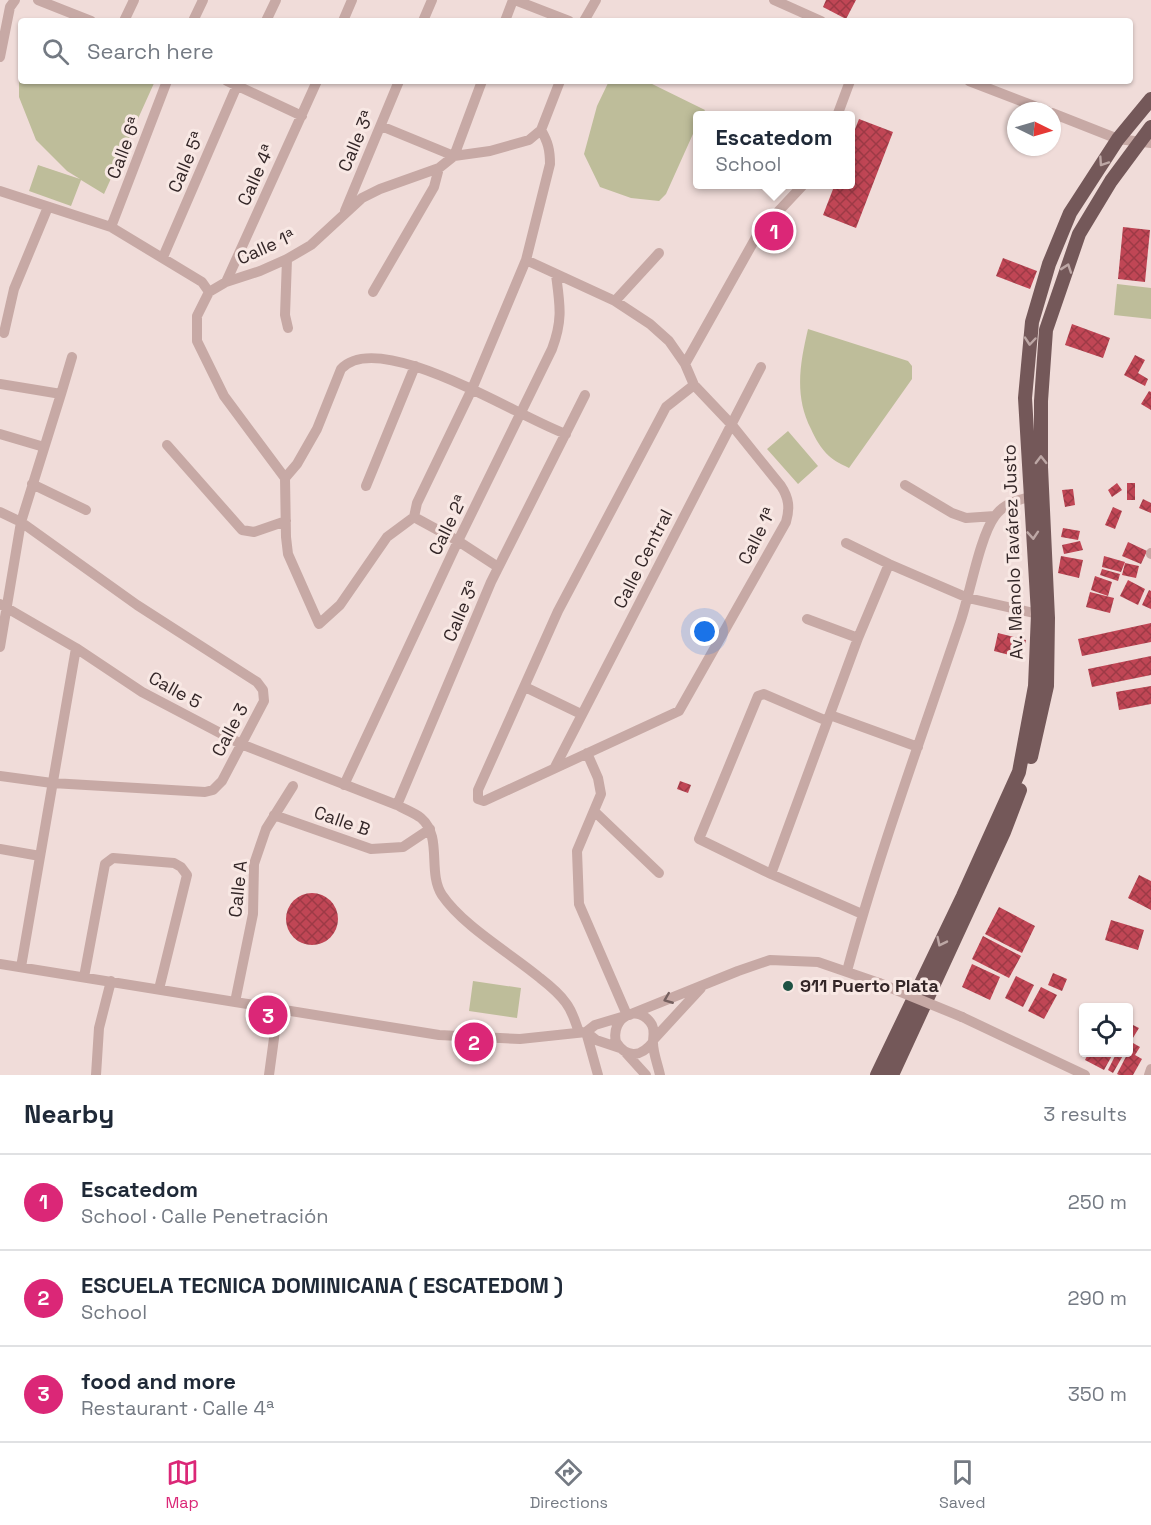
<!DOCTYPE html>
<meta charset="utf-8">
<style>
:root{--surface:#fff;--page:#f2f2f3;--text:#1f2937;--muted:#747a83;--line:#e0e1e3;--accent:#db2777}
body{margin:0;font-family:"Space Grotesk",sans-serif;background:var(--page);color:var(--text)}
.controls{position:absolute;right:18px;bottom:18px;display:grid;overflow:hidden;border-radius:6px;box-shadow:0 2px 4px #0004}
.controls button{width:54px;height:54px;display:grid;place-items:center;padding:0;border:0;border-bottom:2px solid var(--line);background:var(--surface);color:var(--text);font:30px sans-serif}
.compass{position:absolute;left:1007px;top:102px;width:54px;height:54px;border-radius:50%;background:var(--surface);box-shadow:0 2px 4px #0004;rotate:95deg}
.you{position:absolute;left:705px;top:632px;width:21px;height:21px;margin:-15px;border:4px solid #fff;border-radius:50%;background:#1a73e8;box-shadow:0 0 0 9px #1a73e833}
.badge{display:grid;place-items:center;width:39px;height:39px;border-radius:50%;background:var(--accent);color:#fff;font-size:20px;font-weight:700}
.pin{position:absolute;translate:-50% -50%;border:3px solid #fff;box-shadow:0 2px 6px #0006}
.popup{position:absolute;left:693px;top:111px;width:162px;height:78px;box-sizing:border-box;display:grid;place-content:center;border-radius:6px;background:var(--surface);filter:drop-shadow(0 2px 4px #0005);font-size:20px;white-space:nowrap;color:var(--muted)}
.popup b{font-size:22px;color:var(--text)}
.popup::after{content:'';position:absolute;left:50%;top:100%;margin-left:-12px;border:12px solid transparent;border-top-color:var(--surface)}
.list{margin:0;padding:0;list-style:none}
h2{display:flex;justify-content:space-between;align-items:center;height:78px;margin:0;padding:0 24px;font-size:26px}
h2 small{font-size:20px;font-weight:400;color:var(--muted)}
.list li{display:grid;grid-template-columns:39px 1fr auto;gap:18px;align-items:center;box-sizing:border-box;height:96px;padding:0 24px;border-top:2px solid var(--line)}
.list b{display:block;font-size:22px;white-space:nowrap}
.list p{margin:0;font-size:20px;white-space:nowrap;color:var(--muted)}
.list em{font-size:20px;font-style:normal;color:var(--muted)}
.icon{flex:none;width:33px;height:33px;fill:none;stroke:currentColor;stroke-width:2;stroke-linecap:round;stroke-linejoin:round}
.map{position:relative;flex:none;width:1151px;height:1075px;overflow:hidden}
.search{position:absolute;background:var(--surface);box-shadow:0 2px 4px #0004;left:18px;right:18px;top:18px;height:66px;display:flex;align-items:center;gap:15px;box-sizing:border-box;padding:0 21px;border-radius:6px;color:var(--muted);font-size:22px}
.sheet{height:366px;background:var(--surface)}
nav{display:flex;justify-content:space-around;align-items:center;box-sizing:border-box;height:84px;border-top:2px solid var(--line);background:var(--surface);font-size:16px;color:var(--muted)}
nav a{display:grid;justify-items:center;gap:3px}
nav .on{color:var(--accent)}
.map>svg:first-child{display:block}
</style>
<div class="map">
<svg width="1151" height="1075" viewBox="0 0 1151 1075">
<defs>
<pattern id="building-cross-hatch" width="8" height="8" patternUnits="userSpaceOnUse" patternTransform="scale(1.5)"><rect width="8" height="8" fill="#c04655"/><path d="M0 0l8 8M0 8l8-8" fill="none" stroke="#9d3a46"/></pattern>
</defs>
<rect width="100%" height="100%" fill="#f0dcd9"/>
<!-- grass -->
<path fill="#bebd9a" d="M21 57V81H155L104 194 81 180 71 206 29 191 38 165 80 179 67 171 36 140 19 97V64Z
M609 81H646L705 110 702 115 698 116 697 125 666 194 659 201 631 198 600 187 584 154 597 106Z
M1117 284 1151 288V319L1114 315Z
M808 329 908 361 912 366V379L849 468C843 465 834 461 829 456 821 449 815 438 811 429 794 396 800 363 808 329Z
M788 431 818 466 798 484 767 449Z
M473 981 521 988 517 1018 469 1011Z"/>
<!-- building -->
<path fill="url(#building-cross-hatch)" d="M826 0H856L846 19 823 7Z
M859 119 893 132 856 228 823 215 835 184H850V142Z
M1123 227 1150 230 1145 282 1118 279Z
M1003 258 1037 271 1030 289 996 276Z
M1072 324 1110 338 1103 358 1065 345Z
M1135 355 1145 360 1138 373 1148 379 1145 386 1124 375Z
M1149 391 1151 392V410L1141 404Z
M1117 483 1122 490 1112 497 1108 490Z
M1127 483H1135V500H1127Z
M1073 489 1075 505 1065 507 1062 490Z
M1143 499 1151 503V513L1139 508Z
M1113 507 1122 511 1115 529 1105 525Z
M1063 528 1080 531 1078 540 1061 537Z
M1080 541 1083 550 1064 554 1062 545Z
M1128 542 1147 551 1141 564 1122 556Z
M1061 556 1083 560 1079 578 1058 573Z
M1104 556 1125 562 1121 572 1102 567Z
M1125 563 1139 566 1136 578 1122 575Z
M1102 569 1120 574 1118 581 1100 575Z
M1095 576 1112 582 1108 596 1091 590Z
M1128 580 1145 589 1138 605 1120 596Z
M1149 590 1151 591V609L1142 605Z
M1090 592 1114 598 1110 613 1086 607Z
M1151 623V642L1082 656 1078 639Z
M998 633 1026 640 1021 658 994 651Z
M1151 656V675L1092 687 1088 669Z
M1151 686V704L1119 710 1116 692Z
M680 781 691 785 688 793 677 789Z
M1139 875 1151 881V910L1128 898Z
M286 919a26 26 0 1 1 52 0a26 26 0 1 1-52 0Z
M999 907 1035 926 1022 953 985 934Z
M1111 920 1144 930 1138 950 1105 940Z
M983 936 1021 956 1009 978 972 959Z
M972 964 1000 977 990 1000 962 987Z
M1053 973 1067 979 1062 991 1048 985Z
M1016 976 1034 985 1023 1007 1005 998Z
M1041 987 1057 995 1044 1019 1028 1011Z
M1133 1025 1139 1028 1128 1046V1033Z
M1133 1043 1140 1047 1135 1055 1142 1059 1133 1075H1119L1117 1074Z
M1089 1052H1114L1104 1070 1085 1060Z
M1117 1052H1125L1113 1073 1108 1070Z"/>
<g fill="none" stroke-linecap="round" stroke-linejoin="round">
<!-- minor -->
<path stroke="#c7a9a5" stroke-width="10" d="M38 0 91 21
M515 0 569 21
M774 0 821 21
M124 21 134 0
M193 21 203 0
M266 21 276 0
M343 21 352 0
M423 21 432 0
M505 21 513 0
M584 21 596 0
M0 57 10 7 15 0
M227 81 302 116
M969 81 1047 111
M1052 113 1118 139 1151 143
M837 116 850 81
M381 126 454 156 482 81
M0 191 111 227 202 282 209 292
M345 211 399 81
M111 227 167 81
M163 257 239 81
M287 259 285 315 288 328
M526 260 615 301 650 324 669 341 685 364 694 385 731 424 781 486C789 498 790 508 786 522L679 711 484 801 478 799V790L558 611 666 407 694 385
M226 282 317 81
M209 292 197 316V341L224 396 285 478 286 537 288 554 319 624 340 605 387 537 414 517
M209 292 226 282 260 271 287 259 311 245 362 198 380 189 439 168 454 156 490 151 529 140 541 130 560 81
M373 292 434 187 439 168
M615 301 659 253
M4 333 14 289 48 207
M685 364 759 232 804 184
M0 384 61 394 21 522 0 647
M61 394 72 357
M0 434 44 447
M167 445 242 530 254 532 286 521
M285 478 297 464 317 429 341 369C379 327 520 418 566 434
M32 484 86 510
M905 485 952 513 966 518 995 516
M366 486 415 366
M0 512 21 522 137 605 257 682 263 690 264 701 222 781 213 790 205 792 52 783 0 776
M414 517 417 503 472 389 526 260 550 164C550 150 548 142 541 130
M414 517 458 541 498 567
M846 543 889 564 968 598 1038 614
M1151 553V554
M0 604 76 648 142 692 241 744 397 805C404 809 415 813 421 818 443 837 427 872 442 895 463 926 510 953 540 978 549 985 559 993 566 1003 573 1012 575 1022 579 1032
M807 619 858 638
M525 687 581 714
M830 715 918 747
M827 721 764 694 758 696 699 839 771 874 862 914
M587 753 598 778 601 794 577 851 579 904 627 1015
M555 767 761 367
M344 785 458 541 552 349C563 320 560 305 556 275
M397 805 491 582 585 395
M594 811 659 873
M274 815 371 849 403 847 430 829
M0 849 40 856
M771 874 858 638 889 564
M0 964 439 1035 520 1039 586 1032 595 1025 625 1016
M21 967 76 648
M847 971C879 852 922 736 961 620 970 593 980 536 995 516 1004 504 1017 500 1030 497
M84 977 105 864 113 858 174 863 181 867 187 875 159 989
M235 1002 253 914 254 864 266 829 293 786
M629 1015 738 971 770 960 818 962 879 983
M962 1017 1085 1075
M586 1032 598 1075
M586 1032 596 1040 620 1048
M654 1039 701 988
M653 1042C641 1057 627 1059 616 1042 610 1017 639 1002 652 1025 655 1031 653 1036 653 1043 653 1053 658 1065 660 1075
M626 1053 646 1075
M96 1075 99 1028 111 981
M269 1075 278 1009
M1149 1075 1151 1069"/>
<!-- major -->
<path stroke="#745859" stroke-width="14" d="M1031 757 1047 686 1048 618 1041 467V401L1046 330 1079 234 1111 181 1151 127
M877 1075 963 896 1019 772 1035 686 1038 614 1025 398 1032 322 1049 264 1070 213 1118 139 1151 99
M892 1075 1004 832 1020 790"/>
<!-- minor-bridge -->
<path stroke="#c7a9a5" stroke-width="10" d="M879 983 962 1017"/>
</g>
<!-- one-way arrows -->
<defs><path id="oneway-chevron" d="M-2-3.5L2.5 0L-2 3.5" fill="none" stroke-width="1.6" stroke-linecap="round" stroke-linejoin="round" transform="scale(1.5)"/></defs>
<g stroke="#bda7a5">
<use href="#oneway-chevron" transform="translate(1103 162) rotate(124)"/>
<use href="#oneway-chevron" transform="translate(1067 268) rotate(-71)"/>
<use href="#oneway-chevron" transform="translate(1030 341) rotate(95)"/>
<use href="#oneway-chevron" transform="translate(1041 460) rotate(-91)"/>
<use href="#oneway-chevron" transform="translate(1033 535) rotate(86)"/>
<use href="#oneway-chevron" transform="translate(941 942) rotate(116)"/>
</g>
<use stroke="#766160" href="#oneway-chevron" transform="translate(668 999) rotate(158)"/>
<!-- markers -->
<circle fill="#1e5243" stroke="#f8e8e4" stroke-width="2" cx="788" cy="986" r="6"/>
<g text-anchor="middle" stroke-width="6" stroke-linejoin="round" paint-order="stroke">
<!-- street labels -->
<g font-size="18" fill="#332627" stroke="#f8e8e4">
<text transform="translate(356 141) rotate(-67)" y="6">Calle 3ª</text>
<text transform="translate(124 148) rotate(-69)" y="6">Calle 6ª</text>
<text transform="translate(186 162) rotate(-67)" y="6">Calle 5ª</text>
<text transform="translate(256 175) rotate(-66)" y="6">Calle 4ª</text>
<text transform="translate(266 247) rotate(-24)" y="6">Calle 1ª</text>
<text transform="translate(448 525) rotate(-64)" y="6">Calle 2ª</text>
<text transform="translate(757 536) rotate(-63)" y="6">Calle 1ª</text>
<text transform="translate(1013 552) rotate(-92)" y="6">Av. Manolo Tavárez Justo</text>
<text transform="translate(643 559) rotate(-63)" y="6">Calle Central</text>
<text transform="translate(461 611) rotate(-67)" y="6">Calle 3ª</text>
<text transform="translate(175 690) rotate(29)" y="6">Calle 5</text>
<text transform="translate(230 730) rotate(-62)" y="6">Calle 3</text>
<text transform="translate(342 821) rotate(19)" y="6">Calle B</text>
<text transform="translate(238 889) rotate(-84)" y="6">Calle A</text>
</g>
<!-- poi labels -->
<g font-size="18" font-weight="bold" fill="#332627" stroke="#f8e8e4" text-anchor="start">
<text x="800" y="992">911 Puerto Plata</text>
</g>
</g>
</svg>
<div class="controls">
<button><svg class="icon" aria-label="locate" viewBox="0 0 24 24"><circle cx="12" cy="12" r="6"/><path d="M12 2v4M12 18v4M2 12h4M18 12h4"/></svg></button>
</div>
<svg class="compass" viewBox="-18 -18 36 36"><path d="M0-13l5 13h-10z" fill="#e53935"/><path d="M0 13l5-13h-10z" fill="#747a83"/></svg>
<div class="you"></div>
<div class="pin badge" style="left:774px;top:231px">1</div>
<div class="popup"><b>Escatedom</b>School</div>
<div class="pin badge" style="left:474px;top:1042px">2</div>
<div class="pin badge" style="left:268px;top:1015px">3</div>
<div class="search"><svg class="icon" aria-label="search" viewBox="0 0 24 24"><circle cx="10" cy="10" r="6"/><path d="M15 15l6 6"/></svg>Search here</div>
</div>
<section class="sheet">
<h2>Nearby<small>3 results</small></h2>
<ul class="list">
<li><span class="badge">1</span><div><b>Escatedom</b><p>School · Calle Penetración</p></div><em>250 m</em></li>
<li><span class="badge">2</span><div><b>ESCUELA TECNICA DOMINICANA ( ESCATEDOM )</b><p>School</p></div><em>290 m</em></li>
<li><span class="badge">3</span><div><b>food and more</b><p>Restaurant · Calle 4ª</p></div><em>350 m</em></li>
</ul>
</section>
<nav>
<a class="on"><svg class="icon" aria-label="map" viewBox="0 0 24 24"><path d="M3 6l6-2 6 2 6-2v14l-6 2-6-2-6 2zM9 4v14M15 6v14"/></svg>Map</a>
<a><svg class="icon" aria-label="directions" viewBox="0 0 24 24"><path d="M12 3l9 9-9 9-9-9zM9 14v-3h6M13 9l2 2-2 2"/></svg>Directions</a>
<a><svg class="icon" aria-label="saved" viewBox="0 0 24 24"><path d="M7 4h10v16l-5-4-5 4z"/></svg>Saved</a>
</nav>
